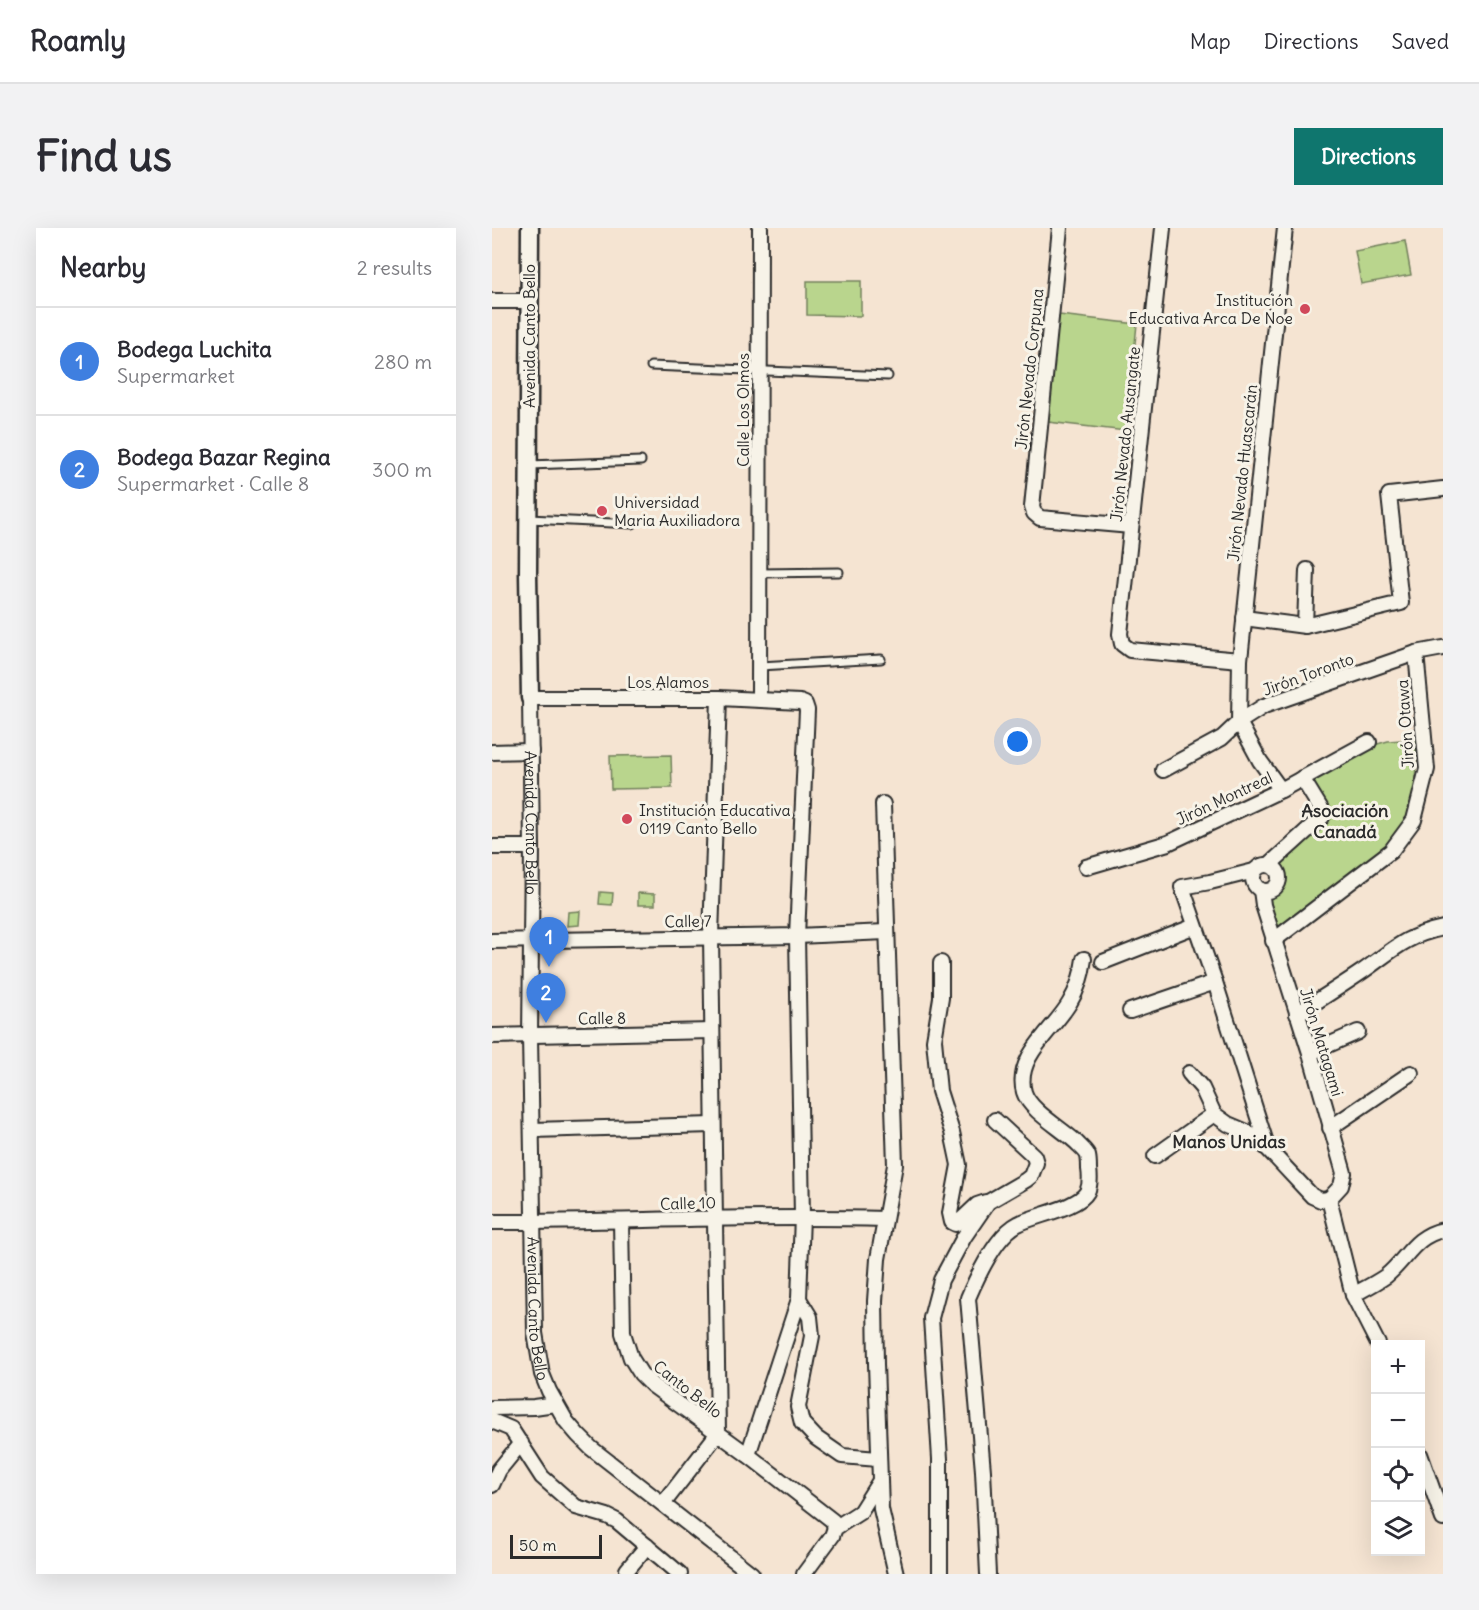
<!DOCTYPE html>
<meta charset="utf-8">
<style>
:root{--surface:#fff;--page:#f2f2f3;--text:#2b2b33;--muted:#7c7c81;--line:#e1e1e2;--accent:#0f766e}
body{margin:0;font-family:Delius,sans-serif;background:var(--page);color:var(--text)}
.controls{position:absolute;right:18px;bottom:18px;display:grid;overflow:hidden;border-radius:0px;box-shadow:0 6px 24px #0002}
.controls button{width:54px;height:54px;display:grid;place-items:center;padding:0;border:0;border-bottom:2px solid var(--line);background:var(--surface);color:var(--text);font:30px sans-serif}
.scale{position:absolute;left:18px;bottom:15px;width:92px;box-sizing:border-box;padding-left:6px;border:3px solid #2b2b2b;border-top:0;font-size:16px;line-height:21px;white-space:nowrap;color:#2b2b2b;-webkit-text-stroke:4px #f7f3e8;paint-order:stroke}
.you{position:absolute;left:526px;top:514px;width:21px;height:21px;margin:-15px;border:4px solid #fff;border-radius:50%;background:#1a73e8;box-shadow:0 0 0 9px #1a73e833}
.badge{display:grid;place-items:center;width:39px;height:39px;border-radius:50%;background:var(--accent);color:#fff;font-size:20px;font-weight:700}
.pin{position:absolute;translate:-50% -50px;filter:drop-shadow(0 2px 3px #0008)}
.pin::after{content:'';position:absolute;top:32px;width:21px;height:18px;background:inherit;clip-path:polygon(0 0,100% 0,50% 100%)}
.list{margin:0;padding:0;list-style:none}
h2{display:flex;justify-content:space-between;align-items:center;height:78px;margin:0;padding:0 24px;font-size:26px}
h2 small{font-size:20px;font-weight:400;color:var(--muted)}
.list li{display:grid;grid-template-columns:39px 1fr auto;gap:18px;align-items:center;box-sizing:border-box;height:108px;padding:0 24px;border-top:2px solid var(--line)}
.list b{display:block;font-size:22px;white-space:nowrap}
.list p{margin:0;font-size:20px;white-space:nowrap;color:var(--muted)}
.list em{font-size:20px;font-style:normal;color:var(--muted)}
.icon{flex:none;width:33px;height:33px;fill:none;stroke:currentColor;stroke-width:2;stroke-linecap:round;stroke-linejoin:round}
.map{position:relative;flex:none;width:951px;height:1346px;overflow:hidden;border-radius:0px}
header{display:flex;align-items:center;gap:36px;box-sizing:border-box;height:84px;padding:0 30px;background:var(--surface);border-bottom:2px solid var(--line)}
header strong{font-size:28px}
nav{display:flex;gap:33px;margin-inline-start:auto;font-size:21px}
.intro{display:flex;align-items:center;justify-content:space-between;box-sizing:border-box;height:144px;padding:0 36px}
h1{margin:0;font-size:42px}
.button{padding:15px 27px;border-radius:0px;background:var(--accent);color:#fff;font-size:21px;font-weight:700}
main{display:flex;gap:36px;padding:0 36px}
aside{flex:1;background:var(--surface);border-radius:0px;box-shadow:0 6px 24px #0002}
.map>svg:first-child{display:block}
</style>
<header>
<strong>Roamly</strong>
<nav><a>Map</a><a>Directions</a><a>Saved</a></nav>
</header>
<div class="intro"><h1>Find us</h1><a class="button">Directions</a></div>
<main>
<aside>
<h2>Nearby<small>2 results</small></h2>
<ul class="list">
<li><span class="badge" style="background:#3f7fe0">1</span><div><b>Bodega Luchita</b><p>Supermarket</p></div><em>280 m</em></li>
<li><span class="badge" style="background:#3f7fe0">2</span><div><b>Bodega Bazar Regina</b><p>Supermarket · Calle 8</p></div><em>300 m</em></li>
</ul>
</aside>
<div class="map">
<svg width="951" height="1346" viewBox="0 0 951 1346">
<rect width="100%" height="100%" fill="#f5e4d2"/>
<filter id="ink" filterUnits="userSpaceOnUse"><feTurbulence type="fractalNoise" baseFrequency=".0167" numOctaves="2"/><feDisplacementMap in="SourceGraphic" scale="12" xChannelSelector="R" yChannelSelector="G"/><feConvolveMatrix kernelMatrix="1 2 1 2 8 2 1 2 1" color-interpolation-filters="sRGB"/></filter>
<g filter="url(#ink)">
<!-- green -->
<path fill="#b9d58d" stroke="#72805c" stroke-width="1.5" d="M913 13 919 47 869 56 863 23Z
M315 53H369V88L315 87Z
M567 87 645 96 634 203 556 194Z
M924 511C924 536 925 564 915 588 900 625 818 679 785 705L777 670 794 654V647L787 633 834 590 815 552 875 519 896 513Z
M179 527 180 560 119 561 118 528Z
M108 664 121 665 120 677 107 676Z
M146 665 163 666V677H146Z
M88 683 87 697 75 698 76 684Z"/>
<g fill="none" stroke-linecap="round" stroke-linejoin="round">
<defs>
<path id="service" d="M159 138 396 148
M37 237 149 233
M37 291 141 296
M268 345 347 344
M268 438 389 431"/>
<g id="minor">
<path d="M568 0 540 279 542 285 548 290 639 298"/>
<path d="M671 0 628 406 630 416 638 422 748 432"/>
<path d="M0 73H37"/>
<path d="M752 390 813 398 909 375 897 267 951 261"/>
<path d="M813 398 815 342"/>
<path d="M267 471 268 0"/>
<path d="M0 524 39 523"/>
<path d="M671 542 730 510 747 494 772 478 924 425 951 420"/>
<path d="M789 562 768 533 747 494 748 432 793 0"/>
<path d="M391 576 403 937 386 1031 383 1073 384 1136 389 1281 404 1346"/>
<path d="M0 619H40"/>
<circle cx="774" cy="650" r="13"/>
<path d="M777 637 830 589 832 585 829 581 810 550"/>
<path d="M594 639 676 615 789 562 877 514"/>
<path d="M762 643 718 654 690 659 723 754 776 921 820 968 829 972 837 971"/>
<path d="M769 662 771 677 818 825 852 945 849 958 837 971"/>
<path d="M0 713 305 708 394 704"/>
<path d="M781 713 899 623 922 592 935 541 924 425"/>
<path d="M611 734 703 698"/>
<path d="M449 735V770L442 812 447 863 460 904 467 937 458 985 460 994 464 996 467 994 485 977 494 974"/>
<path d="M638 783 723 754"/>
<path d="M805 786C827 772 849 758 871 743 901 722 913 708 951 700"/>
<path d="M0 808 220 803"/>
<path d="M818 825 866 804"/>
<path d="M697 845 710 860 722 886 736 896 755 904 775 920"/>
<path d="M838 900 919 845"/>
<path d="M40 902 221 897"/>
<path d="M663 928 722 886"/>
<path d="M837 971 861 1067 886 1116"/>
<path d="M129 993 131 1105 139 1130 149 1146 160 1157 256 1227 341 1293 343 1300"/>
<path d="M0 994C131 994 262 987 392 991"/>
<path d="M861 1067C872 1061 884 1055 894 1048 915 1031 922 1008 951 1002"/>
<path d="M307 1071 318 1089 320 1108 306 1179 310 1195 324 1210 350 1228 386 1231"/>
<path d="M0 1180 42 1179 63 1176"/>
<path d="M0 1193 19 1201 50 1249 84 1279 115 1288 125 1293 188 1346"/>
<path d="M928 1226 951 1291"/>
<path id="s1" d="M256 1227 307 1071 310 988 305 708 315 482 313 476 308 474 227 470H38L40 619 38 808 43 1105 50 1146 57 1163 74 1193 86 1207 99 1220 260 1346"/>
<path d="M0 1257 7 1242 29 1215"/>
<path d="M171 1276 226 1205 219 708 227 470"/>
<path d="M135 1342 155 1318"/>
<path d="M312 1346 340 1308 343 1300 368 1284 387 1254"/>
<path d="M448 1346V1231L439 1090 449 1052 472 1009 496 974 534 952 539 948 544 935 542 928 503 892"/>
<path d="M496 1346 491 1243 476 1070C485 1049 504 1007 526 996 543 987 586 980 595 964 598 958 598 948 597 941 597 937 597 932 596 928 595 924 590 920 587 917 573 902 538 884 532 864 522 829 563 801 578 774 586 761 590 746 592 731"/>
</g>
<path id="tertiary" d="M38 0 36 345 38 470"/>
</defs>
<!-- service casing -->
<use href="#service" stroke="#2b2b2b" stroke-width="11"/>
<!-- minor casing -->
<use href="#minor" stroke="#2b2b2b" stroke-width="18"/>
<!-- tertiary casing -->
<use href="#tertiary" stroke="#2b2b2b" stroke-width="21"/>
<!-- service -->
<use href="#service" stroke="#f7f3e8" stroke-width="7"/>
<!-- minor -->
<use href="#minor" stroke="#f7f3e8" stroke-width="14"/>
<!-- tertiary -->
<use href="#tertiary" stroke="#f7f3e8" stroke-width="16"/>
</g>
</g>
<!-- markers -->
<g fill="#d1495b" stroke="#f7f3e8" stroke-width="2">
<circle cx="813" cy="81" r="6"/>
<circle cx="110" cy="283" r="6"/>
<circle cx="135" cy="591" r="6"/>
</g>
<g text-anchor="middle" stroke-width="6" stroke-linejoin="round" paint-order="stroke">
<!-- poi labels -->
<g font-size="16" fill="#2b2b2b" stroke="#f7f3e8" text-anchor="start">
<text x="801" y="78" text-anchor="end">Institución<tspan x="801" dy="18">Educativa Arca De Noe</tspan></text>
<text x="122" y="280">Universidad<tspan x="122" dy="18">Maria Auxiliadora</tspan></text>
<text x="147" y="588">Institución Educativa<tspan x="147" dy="18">0119 Canto Bello</tspan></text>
</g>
<!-- street labels -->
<g font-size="16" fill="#2b2b2b" stroke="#f7f3e8">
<text transform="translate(37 108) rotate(-90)" y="6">Avenida Canto Bello</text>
<text transform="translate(537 141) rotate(-84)" y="6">Jirón Nevado Corpuna</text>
<text transform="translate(251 182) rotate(-90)" y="6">Calle Los Olmos</text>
<text transform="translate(633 206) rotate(-84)" y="6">Jirón Nevado Ausangate</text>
<text transform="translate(750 245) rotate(-84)" y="6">Jirón Nevado Huascarán</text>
<text transform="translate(816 446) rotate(-20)" y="6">Jirón Toronto</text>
<text x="176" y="460">Los Alamos</text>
<text transform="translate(913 496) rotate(-94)" y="6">Jirón Otawa</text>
<text transform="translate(732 570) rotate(-25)" y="6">Jirón Montreal</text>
<text dy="6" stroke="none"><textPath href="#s1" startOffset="1160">Avenida Canto Bello</textPath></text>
<text transform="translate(196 693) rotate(-1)" y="6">Calle 7</text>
<text transform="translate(110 790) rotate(-1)" y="6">Calle 8</text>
<text transform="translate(830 814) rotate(73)" y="6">Jirón Matagami</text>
<text transform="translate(196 975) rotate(-2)" y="6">Calle 10</text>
<text dy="6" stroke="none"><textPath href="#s1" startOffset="1646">Avenida Canto Bello</textPath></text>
<text transform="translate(196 1161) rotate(38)" y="6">Canto Bello</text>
</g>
<!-- neighbourhood labels -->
<g font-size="18" font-weight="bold" fill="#2b2b2b" stroke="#f7f3e8">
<text x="853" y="589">Asociación<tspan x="853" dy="21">Canadá</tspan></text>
<text x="737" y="920">Manos Unidas</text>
</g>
</g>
</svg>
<div class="controls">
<button>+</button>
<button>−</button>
<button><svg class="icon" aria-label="locate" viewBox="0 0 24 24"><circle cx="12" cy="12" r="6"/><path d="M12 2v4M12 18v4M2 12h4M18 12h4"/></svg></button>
<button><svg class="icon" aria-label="layers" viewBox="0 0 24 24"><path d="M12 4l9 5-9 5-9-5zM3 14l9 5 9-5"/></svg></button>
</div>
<div class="scale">50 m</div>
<div class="you"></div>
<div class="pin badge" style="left:57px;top:739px;background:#3f7fe0">1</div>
<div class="pin badge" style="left:54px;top:795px;background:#3f7fe0">2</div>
</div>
</main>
